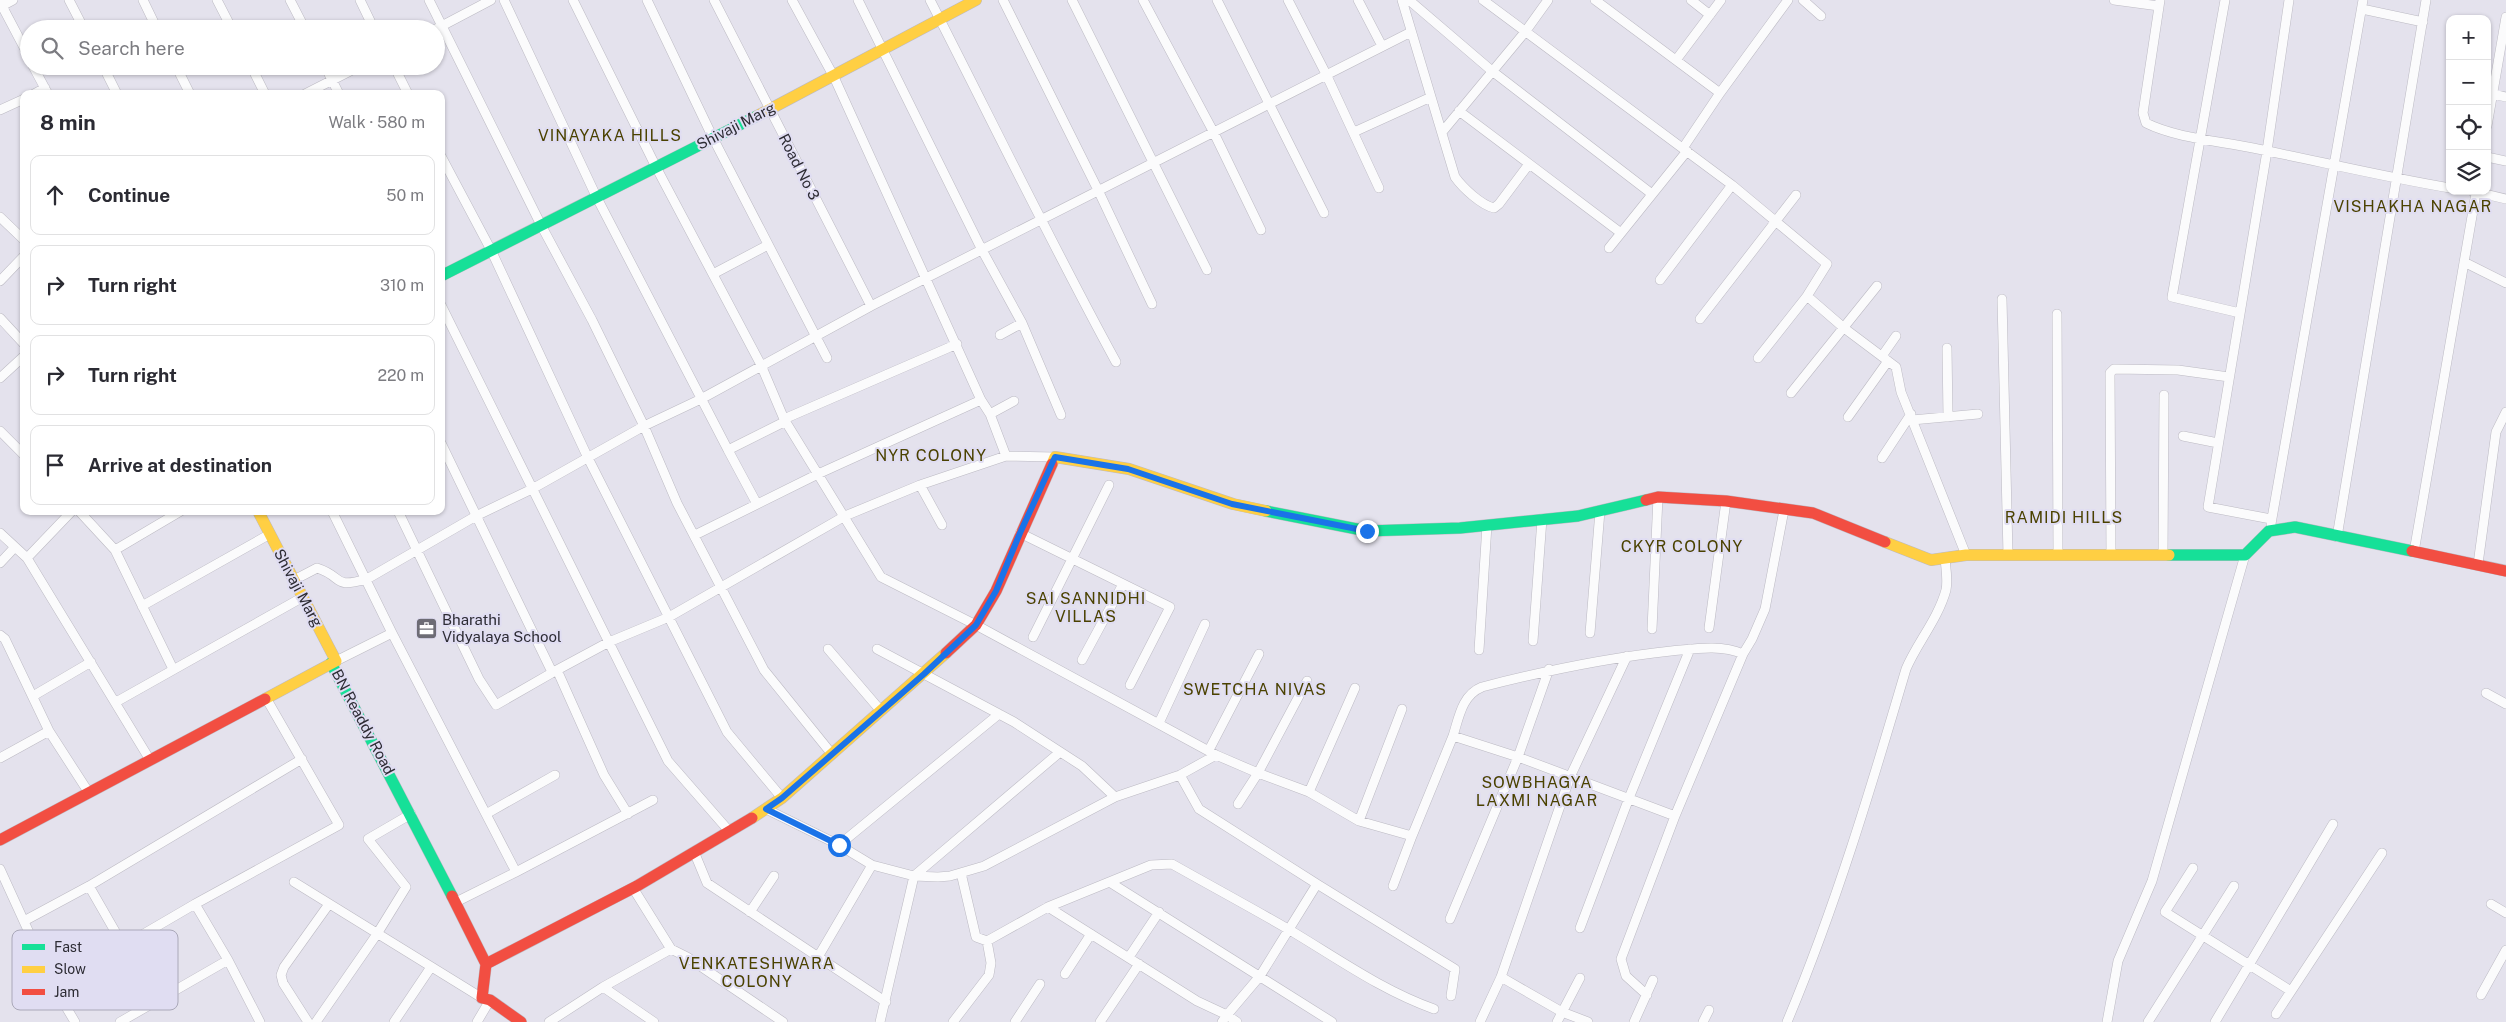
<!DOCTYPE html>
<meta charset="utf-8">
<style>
:root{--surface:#fff;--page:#f2f2f3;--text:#2b2b33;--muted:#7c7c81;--line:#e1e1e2}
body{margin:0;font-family:"Public Sans",sans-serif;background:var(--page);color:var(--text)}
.controls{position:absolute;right:15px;top:15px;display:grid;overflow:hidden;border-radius:10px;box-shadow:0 1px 4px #0004}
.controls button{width:45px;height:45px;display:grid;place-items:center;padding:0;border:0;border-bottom:1px solid var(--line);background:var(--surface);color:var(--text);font:25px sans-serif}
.stop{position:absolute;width:15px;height:15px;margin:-11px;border:4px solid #1a73e8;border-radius:50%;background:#fff}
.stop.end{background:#1a73e8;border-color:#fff;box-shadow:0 1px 5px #0008}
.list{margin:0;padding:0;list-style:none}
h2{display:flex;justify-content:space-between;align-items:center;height:65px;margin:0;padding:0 20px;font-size:21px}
h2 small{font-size:16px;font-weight:400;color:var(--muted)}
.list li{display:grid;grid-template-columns:32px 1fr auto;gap:15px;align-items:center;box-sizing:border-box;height:80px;margin:0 10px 10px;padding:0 10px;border:1px solid var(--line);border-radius:10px}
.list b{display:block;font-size:19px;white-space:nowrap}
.list em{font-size:16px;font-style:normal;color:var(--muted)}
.icon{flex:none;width:28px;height:28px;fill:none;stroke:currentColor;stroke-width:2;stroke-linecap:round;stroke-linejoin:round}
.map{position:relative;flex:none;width:2506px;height:1022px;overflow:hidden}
.search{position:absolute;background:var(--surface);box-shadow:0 1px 4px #0004;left:20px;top:20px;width:425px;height:55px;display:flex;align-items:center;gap:12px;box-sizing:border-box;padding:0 18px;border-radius:28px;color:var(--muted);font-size:19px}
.panel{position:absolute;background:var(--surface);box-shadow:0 1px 4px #0004;left:20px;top:90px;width:425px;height:425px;border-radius:10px}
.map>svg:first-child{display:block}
</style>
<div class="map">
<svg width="2506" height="1022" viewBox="0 0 2506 1022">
<rect width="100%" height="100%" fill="#e4e2ed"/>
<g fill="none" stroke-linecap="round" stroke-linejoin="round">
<defs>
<path id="street" d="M69 0 84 29
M143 0 157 29
M217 0 232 29
M290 0 305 29
M360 0 374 29
M429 0 541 225 592 320 644 426 677 503 764 670 831 753
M504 0 596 196 728 450
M573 0 656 167 761 365 784 419 881 577 976 625 1216 755 1258 773 1309 792 1359 821 1412 836 1453 736 1518 757 1675 816
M647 0 713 138 827 358
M714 0 871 306
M792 0 834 77 981 400 990 414 1006 456 1055 457
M858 0 982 250 1022 323 1061 415
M930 0C992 121 1051 243 1116 362
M1003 0 1098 190 1152 304
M1072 0 1207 270
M1143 0 1214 133 1261 230
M1217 0 1324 213
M1288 0 1326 74 1379 188
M1358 0 1382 46
M1402 0 1455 177C1463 188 1481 205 1494 208L1499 204 1529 164
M1409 0 1492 71 1652 194
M1483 0 1732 185 1827 264 1807 296 1844 328 1896 367 1901 392 1966 555
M1595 0 1720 93
M1691 0 1710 15
M1803 0 1821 16
M2114 0 2159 6
M2160 0 2143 113 2146 123C2176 138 2219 141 2253 148 2318 161 2384 177 2450 188
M2225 0 2172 297 2240 313
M0 2 29 57
M0 7 13 0
M2362 9 2423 22
M436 29 491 0
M1676 60 1721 0
M33 66 48 94
M103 66 117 94
M176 66 190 94
M251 66 265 94
M325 66 339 94
M394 66 408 94
M34 94 45 88
M305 94 360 66
M2493 94 2506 97
M0 110 24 99
M1459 111 1621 233
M2487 126 2506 17
M1443 131 1525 32 1548 0
M1354 132 1431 97
M1683 148 1720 93 1788 0
M441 156 491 250 588 458 727 732 782 798
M2487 157 2506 161
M2472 191 2506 199
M0 217 24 240
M1609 248 1687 151
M2464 262 2506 283
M713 274 768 245
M1660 280 1732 185
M0 281 24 256
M2002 299 2008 555
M441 305 668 761 729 831
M2057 314 2058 555
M0 318 24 344
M1700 319 1796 195
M1000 335 1022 323
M1947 348 1948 417
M1882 356 1896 336
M1758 358 1807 296
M0 378 24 356
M1791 393 1877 286
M990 414 1014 401
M1848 417 1888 361
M784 419 957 344
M1912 420 1978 414
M0 431 24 455
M2183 436 2218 443
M441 443 552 672
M1882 458 1911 414
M920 485 942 525
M757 504 728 450 786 421
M79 511 115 550 173 669
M332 511 392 633 516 872 456 902
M398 511 479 679 496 705 557 670
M2271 519 2208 507 2267 151 2289 0
M2271 524 2363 0
M0 533 27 558 150 760
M1020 533 1170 607 1130 685
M695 535 818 474 981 400
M2337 537 2426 0
M115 550 181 511
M2414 552 2476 193
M2111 555 2110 373 2114 369 2178 370 2229 377
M2163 555 2164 395
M27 558 72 511
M0 563 15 547
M2478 564 2496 432 2506 412
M294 580 317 568C345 577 331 589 367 579L476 516 532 489 644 426 701 399 871 306 1411 32
M142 606 270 534
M1709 628 1726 501
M1652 629 1658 497
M1590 633 1600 511
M0 635 5 639 49 731 89 793
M1033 637 1109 485
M1533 641 1542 519
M828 649 881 711
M877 649 1014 722 1082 766 1115 797 1180 775 1216 755
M1479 650 1487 525
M1743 654 1752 639 1765 609 1784 510
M1082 660 1123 584
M336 661 392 633
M2486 693 2506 704
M33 696 91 662
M116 702 303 597
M1159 723 1205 624
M1453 736C1459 717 1462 695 1482 687 1544 671 1606 658 1671 651 1693 649 1721 644 1743 654L1675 816 1621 959 1626 976 1647 995
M1209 750 1259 654
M0 758 49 731
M1180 775 1199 809 1317 884
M1309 792 1355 688
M1238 804 1258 773 1307 681
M766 809 839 845 872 865 914 876 938 877 950 876 984 866 1115 797
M486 814 555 775
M628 814 604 775 557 670 609 642 669 617 845 516 920 485 1006 456
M1359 821 1402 709
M839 845 999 714
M695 854 707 883 886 1002
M2193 868 2165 912 2291 991
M0 869 53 985 75 1022
M516 872 653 800
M961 873 976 937 987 941 1048 907 1151 865 1172 864C1211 886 1250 907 1288 929 1337 958 1381 990 1434 1009
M294 882 482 998
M1111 883 1332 1022
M89 886 155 1001
M1393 886 1412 836
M633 888 671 949
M195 904 339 825 266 698
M2491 904 2506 913
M1048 907 1197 1001 1227 1015 1260 976 1317 884 1455 969 1451 996
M750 912 774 876
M1450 919 1518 757 1549 669
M24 921 89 886 302 759
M1580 928 1629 798 1690 649
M123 946 195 904 228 960
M818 957 872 865
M1129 957 1159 912
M1065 974 1091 934
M1501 977 1562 1012 1588 1022
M603 987 654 1022
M2481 995 2506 950
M2276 1014 2382 853
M120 1022 228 960 260 1022
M308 1022 283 983 281 975 284 967 329 904
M316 1022 377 934 406 887 368 839 411 814
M394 1022 431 967
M477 1022 490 1000
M549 1022 603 987 671 949 687 957 783 1022
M880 1022 914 876 1060 752
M953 1022 989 975 991 963 987 941
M1015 1022 1040 984
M1100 1022 1139 964
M1222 1022 1227 1015 1237 1022
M1480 1022 1501 977 1570 777 1627 656
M1557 1022 1580 978
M1634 1022 1653 980
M1703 1022 1709 1010
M1787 1022C1835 908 1871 788 1906 669 1917 643 1938 619 1946 590 1948 580 1946 569 1945 559
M2107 1022 2118 961 2152 881 2245 555
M2148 1022 2234 886
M2215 1022 2333 824"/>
<path id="fast" d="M441 276 757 116
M1266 511 1367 531 1460 528 1578 516 1646 500
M2169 555H2245L2269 531 2295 527 2412 551
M331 663 452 896"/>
<path id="slow" d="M757 116 976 0
M1052 464 1055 457 1129 469 1233 504 1266 511
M258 511 336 661 265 699
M1885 542 1931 560 1966 555H2169
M752 818 782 798 946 653"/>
<path id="jam" d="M1646 500 1658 497 1726 501 1813 513 1885 542
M2412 551 2506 571
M946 653 976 625 996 591 1052 464
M0 840 265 699
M452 896 486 964 482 998 490 1000 521 1022
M486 964 637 886 752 818"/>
</defs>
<!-- street casing -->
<use href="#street" stroke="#bcbac3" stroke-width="10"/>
<!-- fast casing -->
<use href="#fast" stroke="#bcbac3" stroke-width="12"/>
<!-- slow casing -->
<use href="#slow" stroke="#bcbac3" stroke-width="12"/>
<!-- jam casing -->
<use href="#jam" stroke="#bcbac3" stroke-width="12"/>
<!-- street -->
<use href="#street" stroke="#fbfbfc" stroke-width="9"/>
<!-- fast -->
<use href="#fast" stroke="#16e098" stroke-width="11"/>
<!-- slow -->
<use href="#slow" stroke="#ffcf43" stroke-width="11"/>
<!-- jam -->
<use href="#jam" stroke="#f24e42" stroke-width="11"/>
</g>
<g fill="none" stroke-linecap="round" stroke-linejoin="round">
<!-- route -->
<path stroke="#1a73e8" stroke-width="6" d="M839 845 766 809 782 798 924 674 976 625 996 591 1020 533 1055 457 1128 469 1232 504 1367 531"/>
</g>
<!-- icons -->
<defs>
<symbol id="office-square" viewBox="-11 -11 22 22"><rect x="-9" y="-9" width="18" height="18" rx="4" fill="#6d6c75" stroke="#e0ddf2"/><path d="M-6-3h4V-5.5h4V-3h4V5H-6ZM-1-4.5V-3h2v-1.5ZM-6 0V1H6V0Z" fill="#fff"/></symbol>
</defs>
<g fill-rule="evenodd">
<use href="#office-square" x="414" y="616" width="25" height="25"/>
</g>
<g text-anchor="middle" stroke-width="4" stroke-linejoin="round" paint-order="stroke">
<!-- street labels -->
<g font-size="15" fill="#2d2c34" stroke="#e0ddf2">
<text transform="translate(736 126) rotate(-27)" y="5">Shivaji Marg</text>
<text transform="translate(799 167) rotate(63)" y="5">Road No 3</text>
<text transform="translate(298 588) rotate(62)" y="5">Shivaji Marg</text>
<text transform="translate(363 722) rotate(62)" y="5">BN Readdy Road</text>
</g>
<!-- poi labels -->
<g font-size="15" fill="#2d2c34" stroke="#e0ddf2" text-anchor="start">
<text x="442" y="625">Bharathi<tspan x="442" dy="17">Vidyalaya School</tspan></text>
</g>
<!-- neighbourhood labels -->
<g font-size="16" letter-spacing="1" fill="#4b4200" stroke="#e0ddf2">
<text x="610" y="141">VINAYAKA HILLS</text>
<text x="2413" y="212">VISHAKHA NAGAR</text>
<text x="931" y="461">NYR COLONY</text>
<text x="2064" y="523">RAMIDI HILLS</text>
<text x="1682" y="552">CKYR COLONY</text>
<text x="1086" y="604">SAI SANNIDHI<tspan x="1086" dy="18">VILLAS</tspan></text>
<text x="1255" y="695">SWETCHA NIVAS</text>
<text x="1537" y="788">SOWBHAGYA<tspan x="1537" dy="18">LAXMI NAGAR</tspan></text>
<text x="757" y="969">VENKATESHWARA<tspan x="757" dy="18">COLONY</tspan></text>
</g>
</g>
<!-- legend -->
<rect x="12" y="930" width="166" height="80" rx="8" fill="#e0ddf2" stroke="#aaa8b9" stroke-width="1"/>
<rect x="22" y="944" width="23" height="6" fill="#16e098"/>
<rect x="22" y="966" width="23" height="7" fill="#ffcf43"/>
<rect x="22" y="989" width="23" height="6" fill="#f24e42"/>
<g font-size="14" fill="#2d2c34">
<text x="54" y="952">Fast</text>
<text x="54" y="974">Slow</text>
<text x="54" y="997">Jam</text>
</g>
</svg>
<div class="controls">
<button>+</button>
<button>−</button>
<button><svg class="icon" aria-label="locate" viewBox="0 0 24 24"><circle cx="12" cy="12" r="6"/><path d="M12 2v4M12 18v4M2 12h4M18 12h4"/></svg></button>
<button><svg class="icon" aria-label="layers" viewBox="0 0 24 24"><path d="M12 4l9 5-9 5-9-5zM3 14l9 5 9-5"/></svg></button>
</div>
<div class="stop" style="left:839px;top:845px"></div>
<div class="stop end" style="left:1367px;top:531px"></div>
<div class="search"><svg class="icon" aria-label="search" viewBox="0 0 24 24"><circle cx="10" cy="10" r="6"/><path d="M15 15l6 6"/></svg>Search here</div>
<section class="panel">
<h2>8 min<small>Walk · 580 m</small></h2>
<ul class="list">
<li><svg class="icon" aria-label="ahead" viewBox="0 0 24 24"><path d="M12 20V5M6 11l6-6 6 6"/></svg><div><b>Continue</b></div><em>50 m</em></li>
<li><svg class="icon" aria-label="right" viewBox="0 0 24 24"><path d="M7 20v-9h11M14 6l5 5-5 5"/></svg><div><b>Turn right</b></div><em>310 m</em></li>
<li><svg class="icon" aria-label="right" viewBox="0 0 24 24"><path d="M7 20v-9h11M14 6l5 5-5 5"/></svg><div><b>Turn right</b></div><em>220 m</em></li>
<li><svg class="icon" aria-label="arrive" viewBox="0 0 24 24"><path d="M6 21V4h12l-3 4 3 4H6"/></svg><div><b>Arrive at destination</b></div></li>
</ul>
</section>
</div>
